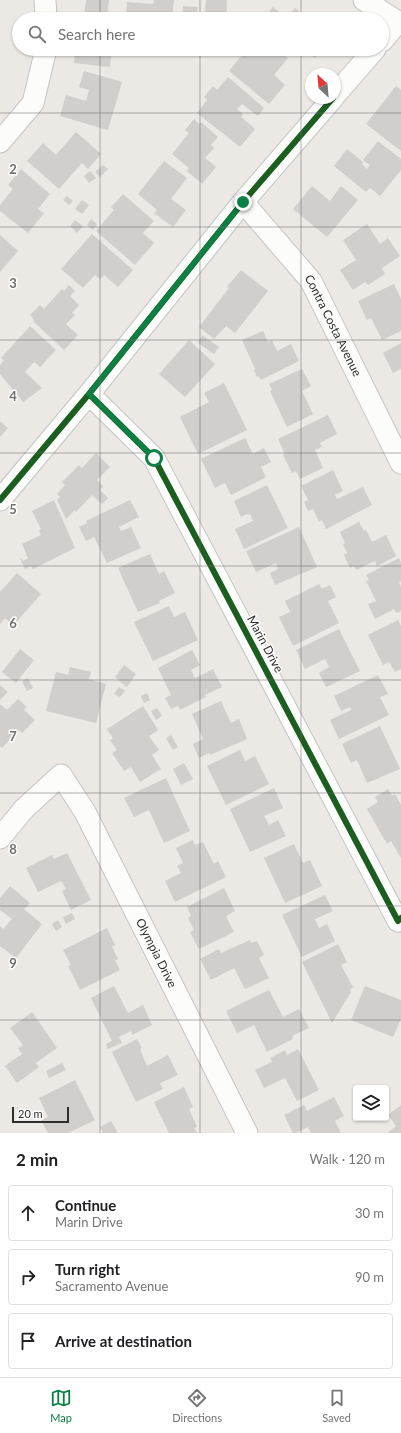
<!DOCTYPE html>
<meta charset="utf-8">
<style>
:root{--surface:#fff;--page:#f6f6f6;--text:#202124;--muted:#757577;--line:#e0e0e0;--accent:#0b8043}
body{margin:0;font-family:Lato,sans-serif;background:var(--page);color:var(--text)}
.controls{position:absolute;right:12px;bottom:12px;display:grid;overflow:hidden;border-radius:4px;box-shadow:0 1px 3px #0004}
.controls button{width:36px;height:36px;display:grid;place-items:center;padding:0;border:0;border-bottom:1px solid var(--line);background:var(--surface);color:var(--text);font:20px sans-serif}
.compass{position:absolute;left:305px;top:68px;width:36px;height:36px;border-radius:50%;background:var(--surface);box-shadow:0 1px 3px #0004;rotate:334deg}
.scale{position:absolute;left:12px;bottom:10px;width:57px;box-sizing:border-box;padding-left:4px;border:2px solid #2e2e2e;border-top:0;font-size:11px;line-height:14px;white-space:nowrap;color:#2e2e2e;-webkit-text-stroke:3px #fff;paint-order:stroke}
.stop{position:absolute;width:12px;height:12px;margin:-9px;border:3px solid #0b8043;border-radius:50%;background:#fff}
.stop.end{background:#0b8043;border-color:#fff;box-shadow:0 1px 4px #0008}
.list{margin:0;padding:0;list-style:none}
h2{display:flex;justify-content:space-between;align-items:center;height:52px;margin:0;padding:0 16px;font-size:17px}
h2 small{font-size:13px;font-weight:400;color:var(--muted)}
.list li{display:grid;grid-template-columns:26px 1fr auto;gap:12px;align-items:center;box-sizing:border-box;height:56px;margin:0 8px 8px;padding:0 8px;border:1px solid var(--line);border-radius:4px}
.list b{display:block;font-size:15px;white-space:nowrap}
.list p{margin:0;font-size:13px;white-space:nowrap;color:var(--muted)}
.list em{font-size:13px;font-style:normal;color:var(--muted)}
.icon{flex:none;width:22px;height:22px;fill:none;stroke:currentColor;stroke-width:2;stroke-linecap:round;stroke-linejoin:round}
.map{position:relative;flex:none;width:401px;height:1133px;overflow:hidden}
.search{position:absolute;background:var(--surface);box-shadow:0 1px 3px #0004;left:12px;right:12px;top:12px;height:44px;display:flex;align-items:center;gap:10px;box-sizing:border-box;padding:0 14px;border-radius:22px;color:var(--muted);font-size:15px}
.sheet{height:244px;background:var(--surface)}
nav{display:flex;justify-content:space-around;align-items:center;box-sizing:border-box;height:56px;border-top:1px solid var(--line);background:var(--surface);font-size:11px;color:var(--muted)}
nav a{display:grid;justify-items:center;gap:2px}
nav .on{color:var(--accent)}
.map>svg:first-child{display:block}
</style>
<div class="map">
<svg width="401" height="1133" viewBox="0 0 401 1133">
<rect width="100%" height="100%" fill="#ece8e4"/>
<!-- building -->
<path fill="#d1cecb" d="M86 0H109L107 19H84Z
M154 0H174L172 19H126L127 2 153 4Z
M206 0H227L226 19H182L183 6 198 7 197 13 205 14Z
M273 7 287 18 295 8 308 19H263Z
M75 49H112L110 67 74 63Z
M128 49H153V52L128 50Z
M181 49H205V54L180 52Z
M247 49 251 51 253 49H277L288 58 274 75 285 85 269 104 229 71Z
M304 49H322L315 58Z
M84 71 122 82 108 130 60 116 66 95 86 101 89 90 79 87Z
M228 77 264 108 258 116 242 104 237 109 243 114 241 117 255 129 240 147 197 113 207 100 204 97 213 86 217 90Z
M396 86 401 90V151L366 124Z
M194 119 199 124 201 122 218 137 211 145 214 148 205 158 216 167 202 184 187 171 189 168 172 154 189 133 185 130Z
M76 132 101 154 88 169 82 163 59 189 27 161 43 143 56 155Z
M378 141 401 159V170L380 196 370 188 366 192 334 166 347 149 363 162 362 164 367 169 370 165 363 160Z
M164 161 187 178 171 199 186 210 173 227 154 213 157 210 138 194Z
M103 165 108 169 100 177 95 172Z
M21 169 50 194 38 209 44 213 28 233 0 211V205L13 189 8 185Z
M90 171 96 178 89 183 84 176Z
M312 186 330 201 341 186 358 200 327 237 293 209Z
M123 194 154 221 143 233 154 243 135 265 96 231 114 210 111 207Z
M67 196 73 201 69 205 63 200Z
M82 200 89 205 82 214 75 209Z
M91 219 97 224 93 230 87 225Z
M75 220 83 226 77 233 70 226Z
M367 224 380 244 388 238 400 256 382 268 385 274 368 285 365 282 353 290 340 270 356 260 343 240Z
M92 234 133 270 118 287 104 275 100 279 95 275 83 288 61 269Z
M0 235 18 251 0 272Z
M241 270 268 291 235 333 226 326 214 339 199 327 229 288 227 287Z
M394 284 401 299V331L382 340 371 318 367 320 358 301Z
M69 285 75 291 70 296 79 305 72 313 75 315 66 324 78 335 64 350 33 321 34 320 30 315 40 305 44 309 62 289 64 291Z
M30 326 56 350 40 367 34 362 25 372 42 388 23 402 0 374V365L4 360 1 358Z
M263 331 268 342 272 340 277 351 291 344 299 361 261 380 259 376 257 377 254 370 255 369 242 340Z
M202 335 219 347 214 354 198 343Z
M189 340 215 364 185 397 159 374Z
M401 343V369L393 373 383 353Z
M302 369 311 386 302 391 313 414 287 427 270 391 272 390 269 384Z
M224 383 247 430 198 454 180 417 209 402 204 393Z
M328 415 337 434 320 443 322 447 315 450 323 468 300 479 296 471 292 473 283 455 285 454 278 439Z
M0 421 8 428 0 437Z
M245 438 253 454 264 448 271 462 261 467 266 477 231 495 225 483 215 488 201 459Z
M96 453 110 467 97 480 103 486 100 490 108 498 102 504 92 495 76 512 75 510 66 519 57 500 60 497 57 494 65 485 62 482 79 465 82 468Z
M333 470 343 491 335 495 337 499 363 487 372 505 326 529 322 520 319 522 313 509 308 511 304 502 308 500 301 486Z
M267 485 288 528 244 549 235 529 253 521 250 514 248 515 247 514 241 517 234 501Z
M54 500 75 548 33 569 31 566 25 569 20 559 21 558 23 561 28 558 22 544 41 535 39 531 41 529 32 511Z
M130 500 139 517 119 527 121 531 131 527 141 548 107 563 94 537 86 541 79 527 87 523 86 521Z
M359 522 364 531 366 530 372 542 386 535 396 556 377 566 375 561 356 570 354 566 350 568 344 555 347 553 343 544 345 543 340 532Z
M299 527 317 567 275 585 270 573 278 569 276 563 256 572 246 551Z
M150 554 159 574 164 571 175 593 159 601 160 603 138 612 118 568Z
M399 558 401 563V581L399 582 401 587V611L396 613 394 609 375 619 368 604 376 601 366 581 369 580 366 575Z
M17 573 41 594 13 626 5 618 0 624V592Z
M319 584 322 589 330 585 336 597 328 601 339 623 293 646 279 617 290 612 285 601Z
M169 606 174 617 185 612 198 640 153 661 134 622Z
M398 620 401 626V669L395 672 389 662 383 665 368 635Z
M339 629 360 671 326 687 319 673 329 667 325 659 305 669 296 650Z
M20 649 34 660 16 683 2 672Z
M192 650 200 665 191 670 195 678 213 669 222 687 205 695 206 697 180 710 178 706 171 709 165 698 171 695 158 668Z
M124 665 136 674 127 687 115 677Z
M70 667 91 672 89 679 106 684 96 723 46 711 56 672 68 675Z
M378 675 388 694 380 697 389 715 339 739 330 720 351 710 350 707 341 711 334 696Z
M28 678 33 688 27 691 22 681Z
M0 685 8 692 0 700Z
M119 687 125 691 120 697 114 694Z
M147 693 150 700 144 703 141 696Z
M18 699 27 707 24 710 35 720 22 733 19 730 2 748 0 746V704L7 710Z
M221 701 231 723 239 719 247 739 210 755 209 753 199 758 193 744 203 739 192 714Z
M143 706 158 730 149 736 159 750 152 755 161 769 140 782 131 767 124 771 112 753 117 750 110 740 113 738 107 729Z
M157 708 162 716 156 720 151 711Z
M380 726 400 769 367 783 357 760 351 763 342 744Z
M171 735 178 747 173 750 166 738Z
M240 750 245 761 255 756 269 784 226 805 207 766Z
M184 763 193 779 181 785 173 769Z
M166 778 190 831 164 843 149 810 134 817 124 798Z
M274 788 283 808 264 816 269 825 278 820 286 836 250 852 230 809Z
M388 789 392 796 395 794 401 805V858L391 841 387 844 367 809 378 802 375 797Z
M193 840 195 845 203 842 214 864 218 861 226 877 175 902 165 881 181 873 177 866 183 863 176 848Z
M294 844 303 863 310 860 322 886 285 903 264 858Z
M67 853 91 900 71 910 62 891 66 889 61 881 38 892 26 868 52 855 54 859Z
M10 886 30 903 24 909 42 924 16 958 0 946V926L3 929 12 919 0 910V898Z
M224 888 235 911 226 916 234 932 199 949 190 932 194 930 188 918 191 916 187 907Z
M325 895 333 911 315 919 319 928 327 924 335 941 302 957 282 915Z
M72 913 75 919 66 924 63 917Z
M58 920 62 927 56 931 52 924Z
M107 928 115 945 112 947 118 959 115 960 120 970 80 990 68 966 71 965 63 950Z
M250 940 251 943 257 941 264 955 259 958 269 978 245 989 234 968 211 980 200 959 219 949 221 953Z
M338 944 347 962 341 965 353 987 350 990 351 992 332 1023 302 962Z
M114 986 128 1013 143 1005 152 1025 132 1035 131 1031 119 1037 122 1043 108 1049 106 1044 112 1041 91 998Z
M365 986 401 1000V1019L393 1037 351 1020Z
M269 990 283 1017 299 1009 309 1028 292 1036 293 1039 267 1052 254 1025 237 1033 226 1011Z
M32 1012 57 1048 36 1063 39 1067 17 1083 5 1066 22 1054 18 1048 23 1045 10 1028Z
M137 1039 142 1048 140 1049 147 1066 168 1055 178 1075 160 1083 163 1089 136 1102 112 1052Z
M298 1049 319 1090 297 1101 285 1078 264 1088 255 1070 272 1062 270 1058 285 1050 287 1055Z
M62 1063 66 1070 49 1078 46 1071Z
M75 1080 95 1120 68 1133H48L41 1120 48 1117 39 1098Z
M184 1087 193 1107 189 1109 197 1127 194 1128 197 1133H169L154 1102Z
M334 1097 344 1116 335 1121 341 1133H311L308 1127 296 1133H293L284 1115 304 1105 307 1111Z
M401 1105V1133H387L396 1126 388 1115Z
M111 1121 118 1133H101L103 1132 100 1127Z"/>
<g fill="none" stroke-linecap="round" stroke-linejoin="round">
<defs>
<g id="street">
<path d="M45 0 46 19"/>
<path d="M364 0 401 24"/>
<path d="M382 41 398 22"/>
<path d="M335 95 375 49"/>
<path d="M0 142 33 103 46 49"/>
<path id="s1" d="M243 202 311 281 401 463"/>
<path d="M89 394 154 458 398 921 401 918"/>
<path d="M0 500 89 394 243 202 333 98"/>
<path id="s2" d="M0 838 24 809 61 775 85 812 247 1133"/>
</g>
</defs>
<!-- street casing -->
<use href="#street" stroke="#c5c4c5" stroke-width="23"/>
<!-- street -->
<use href="#street" stroke="#fcfcfb" stroke-width="21"/>
<defs>
<path id="cycleway" d="M89 394 154 458 398 921 401 918
M0 500 89 394 243 202 333 98"/>
</defs>
<!-- cycleway casing -->
<use href="#cycleway" stroke="#fff" stroke-width="8"/>
<!-- cycleway -->
<use href="#cycleway" stroke="#1b5e20" stroke-width="6"/>
</g>
<g fill="none" stroke-linecap="round" stroke-linejoin="round">
<!-- route -->
<path stroke="#0b8043" stroke-width="5" d="M154 458 89 394 243 202"/>
</g>
<!-- grid -->
<path fill="none" stroke="#706f6e" stroke-width="1" stroke-opacity="0.55" d="M100 0V19M200 0V19M301 0V19M100 49V1133M200 49V1133M301 49V1133M0 113H401M0 227H401M0 340H401M0 453H401M0 566H401M0 680H401M0 793H401M0 906H401M0 1020H401"/>
<g text-anchor="middle" stroke-width="3" stroke-linejoin="round" paint-order="stroke">
<!-- street labels -->
<g font-size="12" fill="#2e2e2e" stroke="#fff">
<text dy="4" stroke="none"><textPath href="#s1" startOffset="154">Contra Costa Avenue</textPath></text>
<text transform="translate(265 644) rotate(62)" y="4">Marin Drive</text>
<text dy="4" stroke="none"><textPath href="#s2" startOffset="290">Olympia Drive</textPath></text>
</g>
</g>
<g font-size="13" text-anchor="middle" font-weight="bold" fill="#706f6e" stroke="#fff" stroke-width="3" stroke-linejoin="round" paint-order="stroke">
<text x="13" y="174">2</text>
<text x="13" y="288">3</text>
<text x="13" y="401">4</text>
<text x="13" y="514">5</text>
<text x="13" y="628">6</text>
<text x="13" y="741">7</text>
<text x="13" y="854">8</text>
<text x="13" y="968">9</text>
</g>
</svg>
<div class="controls">
<button><svg class="icon" aria-label="layers" viewBox="0 0 24 24"><path d="M12 4l9 5-9 5-9-5zM3 14l9 5 9-5"/></svg></button>
</div>
<svg class="compass" viewBox="-18 -18 36 36"><path d="M0-13l5 13h-10z" fill="#e53935"/><path d="M0 13l5-13h-10z" fill="#757577"/></svg>
<div class="scale">20 m</div>
<div class="stop" style="left:154px;top:458px"></div>
<div class="stop end" style="left:243px;top:202px"></div>
<div class="search"><svg class="icon" aria-label="search" viewBox="0 0 24 24"><circle cx="10" cy="10" r="6"/><path d="M15 15l6 6"/></svg>Search here</div>
</div>
<section class="sheet">
<h2>2 min<small>Walk · 120 m</small></h2>
<ul class="list">
<li><svg class="icon" aria-label="ahead" viewBox="0 0 24 24"><path d="M12 20V5M6 11l6-6 6 6"/></svg><div><b>Continue</b><p>Marin Drive</p></div><em>30 m</em></li>
<li><svg class="icon" aria-label="right" viewBox="0 0 24 24"><path d="M7 20v-9h11M14 6l5 5-5 5"/></svg><div><b>Turn right</b><p>Sacramento Avenue</p></div><em>90 m</em></li>
<li><svg class="icon" aria-label="arrive" viewBox="0 0 24 24"><path d="M6 21V4h12l-3 4 3 4H6"/></svg><div><b>Arrive at destination</b></div></li>
</ul>
</section>
<nav>
<a class="on"><svg class="icon" aria-label="map" viewBox="0 0 24 24"><path d="M3 6l6-2 6 2 6-2v14l-6 2-6-2-6 2zM9 4v14M15 6v14"/></svg>Map</a>
<a><svg class="icon" aria-label="directions" viewBox="0 0 24 24"><path d="M12 3l9 9-9 9-9-9zM9 14v-3h6M13 9l2 2-2 2"/></svg>Directions</a>
<a><svg class="icon" aria-label="saved" viewBox="0 0 24 24"><path d="M7 4h10v16l-5-4-5 4z"/></svg>Saved</a>
</nav>
